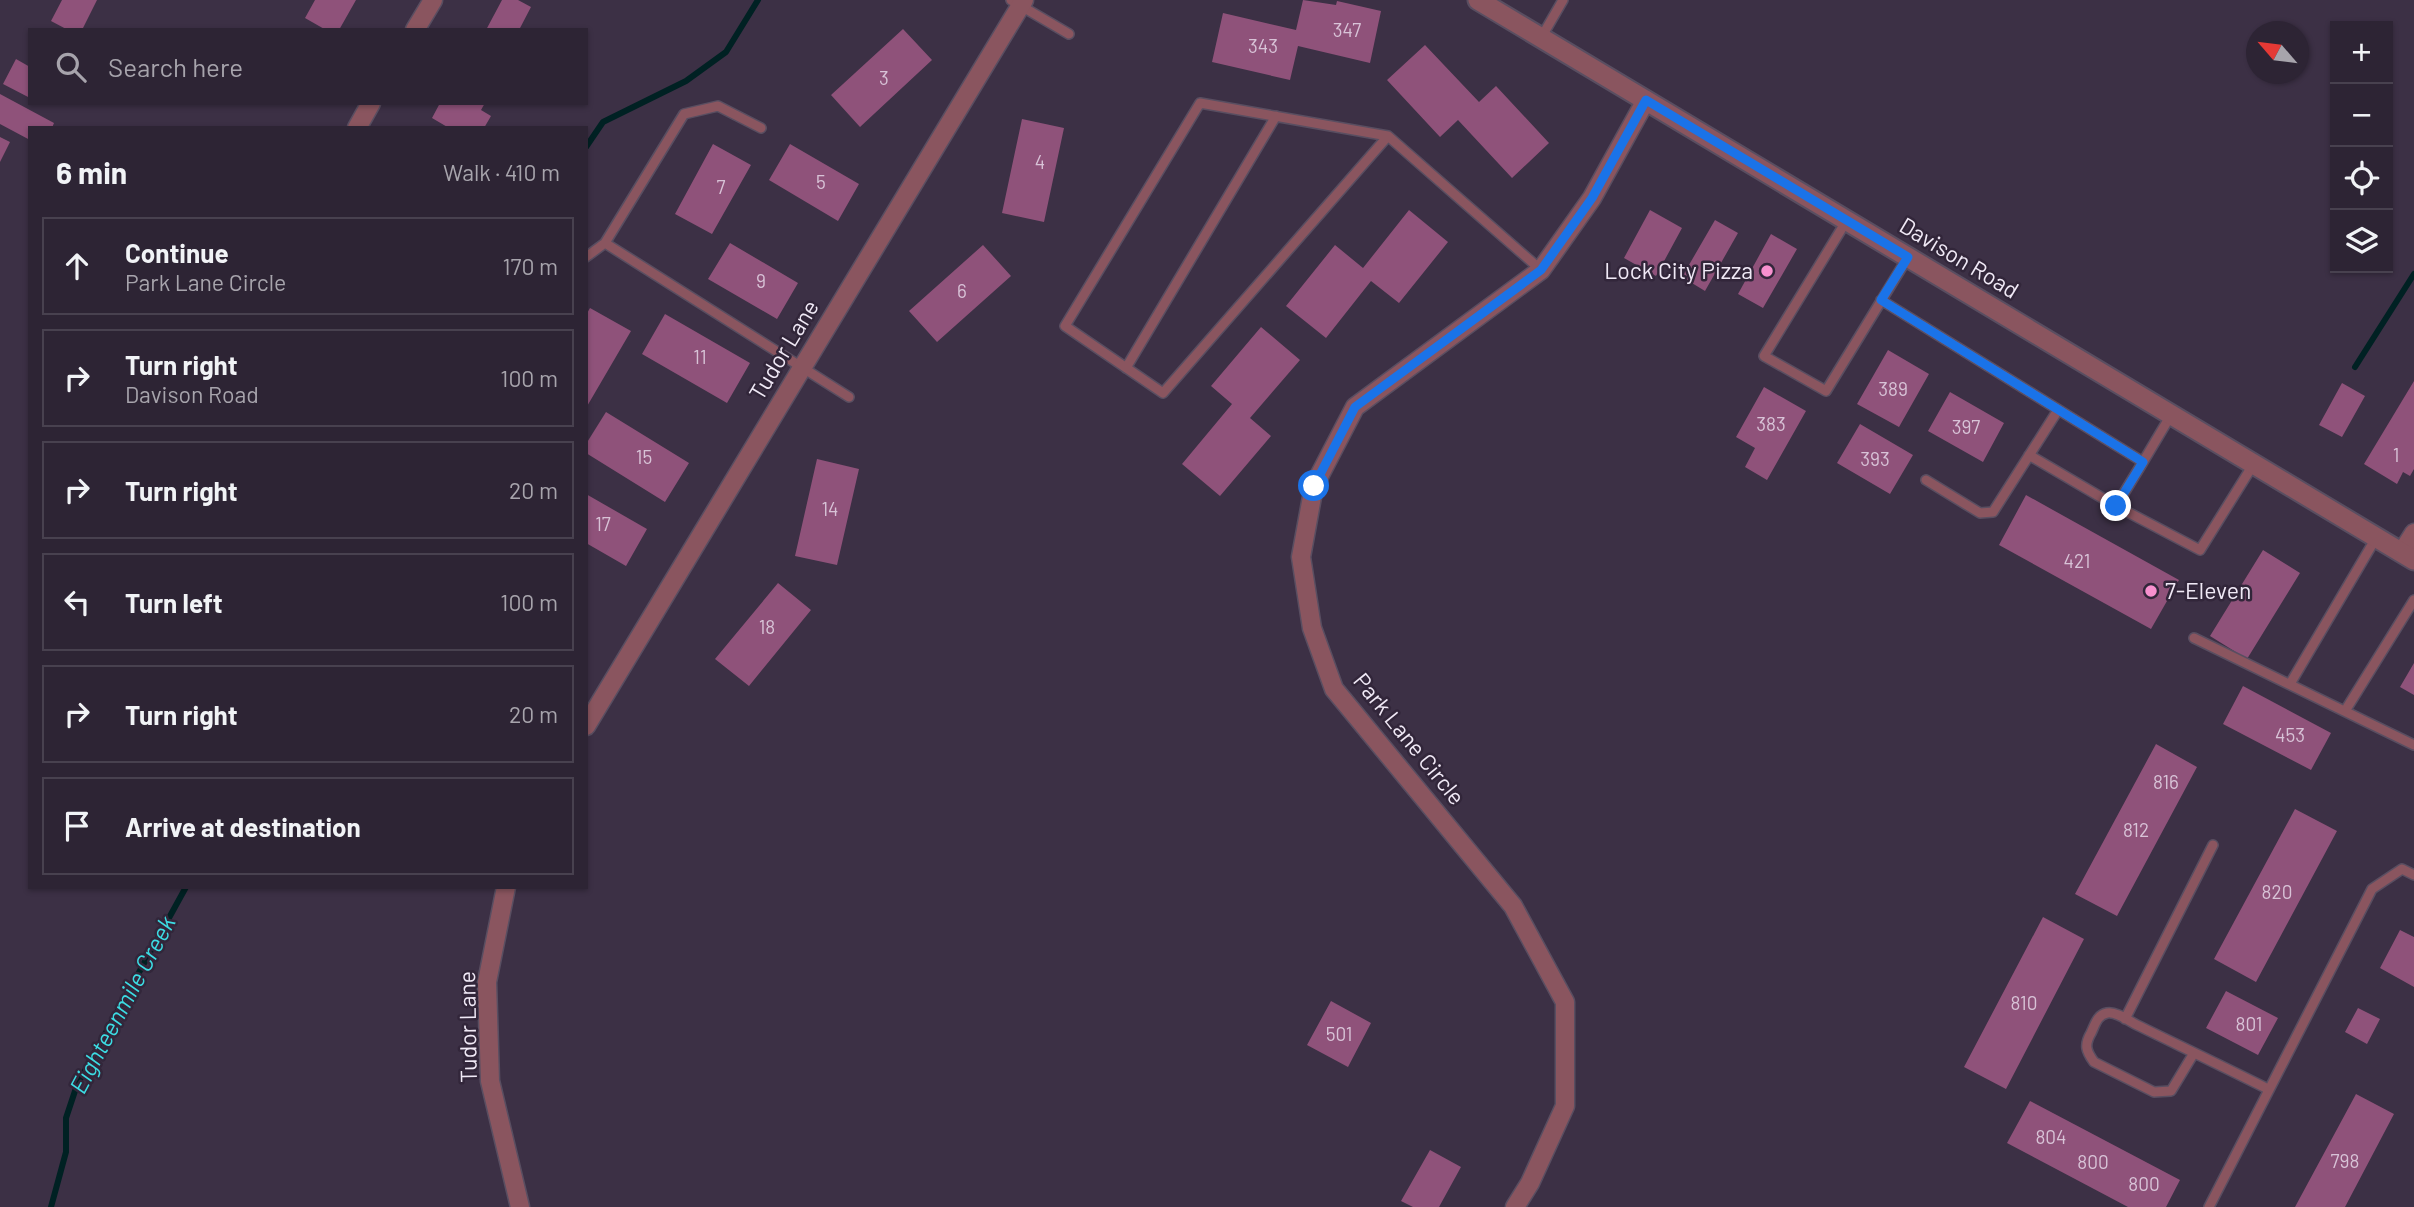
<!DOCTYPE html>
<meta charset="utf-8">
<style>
:root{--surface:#2d2434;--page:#393040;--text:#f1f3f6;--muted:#a7a4ac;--line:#48414f}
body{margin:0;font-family:Barlow,sans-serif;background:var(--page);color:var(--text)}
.controls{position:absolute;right:21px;top:21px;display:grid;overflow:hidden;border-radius:0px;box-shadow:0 2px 5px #0004}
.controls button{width:63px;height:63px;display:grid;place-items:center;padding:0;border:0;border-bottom:2px solid var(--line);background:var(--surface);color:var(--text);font:35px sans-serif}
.compass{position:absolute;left:2246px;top:21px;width:63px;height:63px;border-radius:50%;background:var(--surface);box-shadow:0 2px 5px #0004;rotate:298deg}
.stop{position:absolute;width:21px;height:21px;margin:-16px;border:5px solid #1a73e8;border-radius:50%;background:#fff}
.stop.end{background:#1a73e8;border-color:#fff;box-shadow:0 2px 7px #0008}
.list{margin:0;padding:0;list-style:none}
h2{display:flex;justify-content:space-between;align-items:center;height:91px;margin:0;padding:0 28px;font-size:30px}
h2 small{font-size:23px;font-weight:400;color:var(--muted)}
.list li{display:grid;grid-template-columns:46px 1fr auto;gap:21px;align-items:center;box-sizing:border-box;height:98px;margin:0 14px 14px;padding:0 14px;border:2px solid var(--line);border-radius:0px}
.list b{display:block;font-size:26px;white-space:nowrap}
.list p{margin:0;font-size:23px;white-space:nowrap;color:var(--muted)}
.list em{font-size:23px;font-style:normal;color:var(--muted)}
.icon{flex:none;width:38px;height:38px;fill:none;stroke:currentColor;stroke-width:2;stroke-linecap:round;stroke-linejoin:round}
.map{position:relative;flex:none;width:2414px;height:1207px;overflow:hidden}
.search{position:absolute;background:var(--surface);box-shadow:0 2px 5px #0004;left:28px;top:28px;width:560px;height:77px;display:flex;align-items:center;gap:18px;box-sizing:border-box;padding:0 24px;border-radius:0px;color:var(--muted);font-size:26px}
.panel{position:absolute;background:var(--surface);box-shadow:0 2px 5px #0004;left:28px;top:126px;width:560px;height:763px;border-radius:0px}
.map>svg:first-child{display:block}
</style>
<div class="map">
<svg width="2414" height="1207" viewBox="0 0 2414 1207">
<rect width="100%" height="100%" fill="#3c3045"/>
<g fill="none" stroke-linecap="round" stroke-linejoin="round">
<!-- stream -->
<path stroke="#002123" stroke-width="6" d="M586 147 603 122 686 81 726 52 758 0
M2355 367 2414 274
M51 1207 66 1152V1118L77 1085 186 887"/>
</g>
<!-- building -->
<path fill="#8f527a" d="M62 0H97L82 30H68L51 21Z
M315 0H356L339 30H326L305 18Z
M502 0H518L531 7 519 30H486Z
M1303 0 1336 5 1337 1 1381 11 1370 63 1298 46 1290 80 1212 62 1223 13 1296 30Z
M903 29 932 60 860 127 831 95Z
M1425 45 1479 102 1496 86 1549 143 1512 178 1458 120 1440 137 1387 80Z
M16 59 30 67V98L3 84Z
M0 94 54 123 52 128H30V140L0 124Z
M440 103H485L481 110 491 116 484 128H449L432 118Z
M1022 119 1064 128 1044 222 1002 213Z
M0 137 10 142 0 162Z
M713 144 751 165 712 234 675 214Z
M790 144 859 184 838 221 769 180Z
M1409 210 1448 242 1399 303 1371 281 1326 338 1286 306 1335 245 1363 268Z
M1650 210 1682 228 1656 276 1624 258Z
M1715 220 1738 233 1705 291 1682 277Z
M1771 234 1797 249 1763 308 1738 294Z
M730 243 798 283 777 319 708 279Z
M983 245 1011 276 937 342 909 311Z
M590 308 631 331 586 408V315Z
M665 314 750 363 727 403 642 354Z
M1261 327 1300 360 1250 418 1271 436 1220 496 1182 464 1232 404 1211 386Z
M1888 350 1929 374 1899 427 1857 404Z
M2414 381V469L2410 476 2403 472 2397 484 2364 464Z
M2342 383 2365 396 2342 437 2319 425Z
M1764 387 1806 411 1767 480 1745 467 1755 448 1736 437Z
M1950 392 2004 423 1983 462 1928 431Z
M606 412 689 463 665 502 586 453V444Z
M1860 424 1913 455 1890 494 1837 463Z
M817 459 859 469 837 565 795 556Z
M586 494 647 529 626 566 586 543Z
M2026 495 2179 580 2151 629 1999 545Z
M2263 550 2300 573 2247 659 2210 636Z
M778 583 811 610 749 686 715 659Z
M2414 663V695L2400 687Z
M2243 686 2331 733 2311 770 2223 724Z
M2156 744 2197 767 2117 916 2075 894Z
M2295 809 2337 831 2256 982 2214 959Z
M2043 917 2084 939 2006 1089 1964 1067Z
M2400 930 2414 937V987L2380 968Z
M2226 991 2278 1018 2258 1055 2206 1028Z
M1331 1001 1371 1023 1348 1067 1307 1045Z
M2358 1008 2380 1019 2367 1044 2345 1032Z
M2356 1094 2394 1114 2345 1207H2295Z
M2030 1101 2180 1180 2166 1207H2128L2007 1143Z
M1430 1150 1461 1167 1439 1207H1413L1401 1201Z"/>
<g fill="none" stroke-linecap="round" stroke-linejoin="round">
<defs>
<path id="service" d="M1011 0 1069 34
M1541 38 1563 0
M1388 136 1163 393 1065 326 1200 103 1388 136 1541 270
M1847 220 1764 356 1826 391 1908 257
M605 243 684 114 718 106 761 128
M586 257 605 243 849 397
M1881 300 2143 462 2171 415
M1126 368 1276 116
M2029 455 2116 506
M2143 462 2116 506 2200 550 2253 465
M1926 480 1980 513 1993 512 2058 410
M2194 638 2414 745
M2290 684 2376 538
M2345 711 2414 600
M2125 1019 2213 845
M2194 1053 2171 1091 2154 1092 2094 1062C2086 1051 2084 1045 2091 1033 2095 1025 2097 1015 2107 1013 2116 1011 2129 1021 2137 1025 2180 1046 2224 1067 2268 1089
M2209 1207 2372 889 2402 869 2414 875"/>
<path id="minor" d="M415 30 433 0
M357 128 371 103
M2402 552 2414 533
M586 726 1024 0
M506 887 487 982 490 1081 520 1207
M1515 1207 1530 1183 1565 1106V1002L1513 906 1334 689 1312 628 1301 557 1314 486 1355 407 1541 270 1592 198 1646 100"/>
<path id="tertiary" d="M1478 0 2414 560"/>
</defs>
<!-- service casing -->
<use href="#service" stroke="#594e61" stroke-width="12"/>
<!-- minor casing -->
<use href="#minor" stroke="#594e61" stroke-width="21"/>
<!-- tertiary casing -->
<use href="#tertiary" stroke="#594e61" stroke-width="23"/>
<!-- service -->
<use href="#service" stroke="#8a555f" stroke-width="9"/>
<!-- minor -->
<use href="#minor" stroke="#8a555f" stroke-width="18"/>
<!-- tertiary -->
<use href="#tertiary" stroke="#8a555f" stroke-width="19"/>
</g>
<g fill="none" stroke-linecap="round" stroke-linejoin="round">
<!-- route -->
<path stroke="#1a73e8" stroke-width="9" d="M1314 486 1355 407 1541 270 1592 198 1646 100 1908 257 1881 300 2143 462 2116 506"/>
</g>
<!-- markers -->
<g fill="#f790ce" stroke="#32263a" stroke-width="2.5">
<circle cx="1767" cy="271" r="7"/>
<circle cx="2151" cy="591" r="7"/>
</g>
<g text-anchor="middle" stroke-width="5" stroke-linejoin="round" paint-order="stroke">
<!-- number labels -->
<g font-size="19" fill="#d8c3d7">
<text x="1347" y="37">347</text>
<text x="1263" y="53">343</text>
<text x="884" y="85">3</text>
<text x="1040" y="169">4</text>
<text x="821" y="189">5</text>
<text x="721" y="194">7</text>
<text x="761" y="288">9</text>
<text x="962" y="298">6</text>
<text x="700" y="364">11</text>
<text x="1893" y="396">389</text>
<text x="1771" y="431">383</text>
<text x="1966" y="434">397</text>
<text x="2396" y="462">1</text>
<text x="644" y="464">15</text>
<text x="1875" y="466">393</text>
<text x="830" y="516">14</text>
<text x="603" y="531">17</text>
<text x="2077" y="568">421</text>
<text x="767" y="634">18</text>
<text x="2290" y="742">453</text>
<text x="2166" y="789">816</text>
<text x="2136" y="837">812</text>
<text x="2277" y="899">820</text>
<text x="2024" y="1010">810</text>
<text x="2249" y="1031">801</text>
<text x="1339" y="1041">501</text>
<text x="2051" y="1144">804</text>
<text x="2345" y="1168">798</text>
<text x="2093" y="1169">800</text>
<text x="2144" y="1191">800</text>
</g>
<!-- street labels -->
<g font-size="23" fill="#f0e9f6" stroke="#32263a">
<text transform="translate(1959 258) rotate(31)" y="8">Davison Road</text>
<text transform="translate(784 350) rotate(-59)" y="8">Tudor Lane</text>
<text transform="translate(1409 739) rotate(51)" y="8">Park Lane Circle</text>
<text transform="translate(468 1027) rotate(-91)" y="8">Tudor Lane</text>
</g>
<!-- poi labels -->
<g font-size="23" fill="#f0e9f6" stroke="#32263a" text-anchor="end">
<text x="1753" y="279">Lock City Pizza</text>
<text x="2165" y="599" text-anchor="start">7-Eleven</text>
</g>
<!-- water labels -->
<g font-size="24" font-style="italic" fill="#3cdce3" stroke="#32263a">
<text transform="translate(123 1005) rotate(-62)" y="8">Eighteenmile Creek</text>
</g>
</g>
</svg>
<div class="controls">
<button>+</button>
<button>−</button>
<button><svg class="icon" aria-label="locate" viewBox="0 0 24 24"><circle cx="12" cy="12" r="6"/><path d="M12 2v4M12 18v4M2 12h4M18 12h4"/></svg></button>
<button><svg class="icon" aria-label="layers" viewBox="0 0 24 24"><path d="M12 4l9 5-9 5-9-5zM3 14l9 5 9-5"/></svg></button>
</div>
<svg class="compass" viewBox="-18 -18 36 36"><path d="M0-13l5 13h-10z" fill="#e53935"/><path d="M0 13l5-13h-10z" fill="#a7a4ac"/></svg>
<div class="stop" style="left:1314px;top:486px"></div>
<div class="stop end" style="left:2116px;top:506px"></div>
<div class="search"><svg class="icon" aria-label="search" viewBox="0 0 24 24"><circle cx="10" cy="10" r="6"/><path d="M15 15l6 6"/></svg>Search here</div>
<section class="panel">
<h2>6 min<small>Walk · 410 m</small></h2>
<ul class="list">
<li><svg class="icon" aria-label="ahead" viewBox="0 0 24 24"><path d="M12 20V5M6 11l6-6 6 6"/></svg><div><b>Continue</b><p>Park Lane Circle</p></div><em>170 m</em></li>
<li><svg class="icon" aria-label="right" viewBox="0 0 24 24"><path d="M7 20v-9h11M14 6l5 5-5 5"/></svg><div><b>Turn right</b><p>Davison Road</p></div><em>100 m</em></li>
<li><svg class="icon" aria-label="right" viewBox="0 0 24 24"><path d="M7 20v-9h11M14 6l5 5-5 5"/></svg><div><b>Turn right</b></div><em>20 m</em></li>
<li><svg class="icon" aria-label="left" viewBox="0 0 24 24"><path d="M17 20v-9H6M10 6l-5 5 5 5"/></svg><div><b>Turn left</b></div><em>100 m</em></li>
<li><svg class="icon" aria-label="right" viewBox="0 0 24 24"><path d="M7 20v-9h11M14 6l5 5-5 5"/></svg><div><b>Turn right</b></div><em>20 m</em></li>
<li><svg class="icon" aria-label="arrive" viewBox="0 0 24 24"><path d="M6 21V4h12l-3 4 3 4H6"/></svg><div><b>Arrive at destination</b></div></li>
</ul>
</section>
</div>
